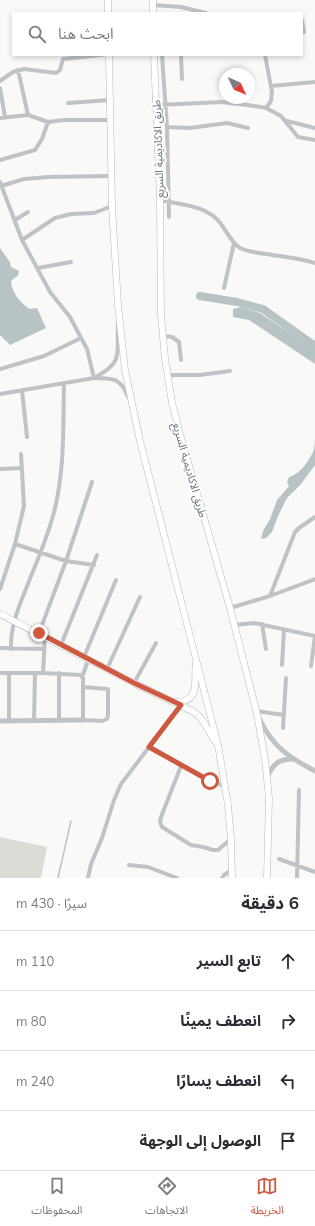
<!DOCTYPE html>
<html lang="ar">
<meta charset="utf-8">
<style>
:root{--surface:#fff;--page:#f7f7f7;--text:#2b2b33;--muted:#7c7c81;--line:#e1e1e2;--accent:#cf5841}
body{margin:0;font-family:Mulish,"Noto Sans Arabic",sans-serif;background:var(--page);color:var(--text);direction:rtl}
.compass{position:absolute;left:219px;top:68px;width:36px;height:36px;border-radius:50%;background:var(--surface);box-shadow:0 2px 6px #0003;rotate:134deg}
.stop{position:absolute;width:12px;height:12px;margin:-9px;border:3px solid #cf5841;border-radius:50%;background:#fff}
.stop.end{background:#cf5841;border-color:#fff;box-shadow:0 1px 4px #0008}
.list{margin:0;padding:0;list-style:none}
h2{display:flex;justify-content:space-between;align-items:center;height:52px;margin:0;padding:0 16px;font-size:17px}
h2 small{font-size:13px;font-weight:400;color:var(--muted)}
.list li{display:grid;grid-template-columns:26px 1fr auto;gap:12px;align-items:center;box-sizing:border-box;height:60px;padding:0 16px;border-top:1px solid var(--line)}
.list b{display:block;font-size:15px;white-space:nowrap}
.list em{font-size:13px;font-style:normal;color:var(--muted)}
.icon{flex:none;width:22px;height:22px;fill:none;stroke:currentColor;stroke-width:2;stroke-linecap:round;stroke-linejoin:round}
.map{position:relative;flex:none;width:315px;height:878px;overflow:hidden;direction:ltr}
.search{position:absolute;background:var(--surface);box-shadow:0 2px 6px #0003;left:12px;right:12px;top:12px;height:44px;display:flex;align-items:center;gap:10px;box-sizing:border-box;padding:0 14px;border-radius:0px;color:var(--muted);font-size:15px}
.sheet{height:292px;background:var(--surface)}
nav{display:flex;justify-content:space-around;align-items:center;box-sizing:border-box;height:56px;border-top:1px solid var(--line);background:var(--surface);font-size:11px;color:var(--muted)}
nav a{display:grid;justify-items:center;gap:2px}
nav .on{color:var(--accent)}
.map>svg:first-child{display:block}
</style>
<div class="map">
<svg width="315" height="878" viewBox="0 0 315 878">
<rect width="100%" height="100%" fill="#f9f9f7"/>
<!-- green -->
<path fill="#d9ddd6" d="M0 837 47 847 41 878H0Z"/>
<!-- water -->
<path fill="#b8c3c6" d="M0 248 10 262 11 267 19 271 18 275 11 281C12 293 19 301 29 309L37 308 46 328 10 345 0 335Z
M241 307 260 313 315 350V364L249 320 233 317V309Z
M315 435V465L301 484 287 498 279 514 272 532 266 538 261 539 263 531 270 519 277 500 289 486 287 482 289 477C300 474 308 462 313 452 315 447 315 440 315 435Z"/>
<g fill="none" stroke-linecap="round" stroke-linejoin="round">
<!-- stream -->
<path stroke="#b8c3c6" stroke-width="1.5" d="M58 878 71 821"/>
<!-- river -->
<path stroke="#b8c3c6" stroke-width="8" d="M200 296 237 302 263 309 315 346"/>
<defs>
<path id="primary" d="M0 614 134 683 194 712C206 720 208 734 218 745
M177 702C202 701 193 679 196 663"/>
<path id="trunk" d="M108 0V13
M153 0V13
M109 55 112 206 118 305 125 370 140 441 218 745 228 805 231 839 232 878
M154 55 160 200 161 315 165 358 172 403 180 434 230 608 257 714 265 759 269 798 267 878"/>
</defs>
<!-- primary casing -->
<use href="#primary" stroke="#b3b8ba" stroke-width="7"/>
<!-- trunk casing -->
<use href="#trunk" stroke="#b5b8bb" stroke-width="7"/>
<!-- minor -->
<path stroke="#bfc3c6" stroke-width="4" d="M153 5 181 7 206 13
M302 20 304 32
M162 55 167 127 169 217
M181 55 182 79
M265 55 272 92 271 101 266 108
M18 70 28 115
M0 81 13 72 24 69 56 73 60 70 63 59 102 55
M271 86 315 82
M0 88 5 117
M68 103 110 100
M157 105 222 102 255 106 266 108 281 116 298 137 315 140
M0 118 28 115 48 122 64 120H110
M287 121 315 128
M167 127 190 128 227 123 248 128
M0 160 35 150 42 139 48 122
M0 182 22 240 50 292 70 317 87 349 94 378
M1 186 24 179 48 177 112 176
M160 200C182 205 207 205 221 224 227 232 231 242 240 248 248 252 258 253 267 254 283 257 299 258 315 263
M15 220 28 212
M22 240 55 218 71 214 94 213 112 206
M38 268 71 262
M224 288 234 243
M163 336 172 337 179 342 181 360
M0 369 44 356 81 338
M168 375H200L230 371
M96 377C125 361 116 353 118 324
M22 390 27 437
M0 394 94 378C113 378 121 378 128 397
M0 469 22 468
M15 544 66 561 94 565
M0 589 15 544 24 506 21 454
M270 596 295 532 299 528 315 517
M230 608 270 596 315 579
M262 624 266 649
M235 625 254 623 315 636
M39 633 66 561 92 482
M61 645 97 555
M0 648 44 649
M11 649C10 623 22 600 31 576 39 557 47 537 53 516 65 473 63 427 64 383
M84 657 116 580
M282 665 284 629
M311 666 315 636
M107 669 140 597
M0 673H43L80 675 83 678V720L102 721 107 719 108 715V689L83 687
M9 673V721
M43 673 45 637
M59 673V720
M82 676 84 672 88 660
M134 683 156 643
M256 711 284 715
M34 721 35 673
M283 728 286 678
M149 747 210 781 225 786
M181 766 161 817 160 822 162 827 191 845 203 847 213 850H218L231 839
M279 859 315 872
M129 865 148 867 177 878
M88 878 91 864 102 838 114 800 121 784 181 705
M222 878 224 875 232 870
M297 878 299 790"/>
<!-- tertiary -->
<path stroke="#bfc3c6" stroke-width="5" d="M259 718C272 746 288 757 315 771
M0 721 83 720
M267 777C274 764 277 759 293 759"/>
<!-- primary -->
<use href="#primary" stroke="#fff" stroke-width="6"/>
<!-- trunk -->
<use href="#trunk" stroke="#fff" stroke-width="6"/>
</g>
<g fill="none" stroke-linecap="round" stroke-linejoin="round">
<!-- route -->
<path stroke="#cf5841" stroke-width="5" d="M39 633 134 683 181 705 149 747 210 781"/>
</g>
<g text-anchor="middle" stroke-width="4" stroke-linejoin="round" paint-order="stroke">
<!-- street labels -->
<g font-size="11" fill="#67767e" stroke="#fff">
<text transform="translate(158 149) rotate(-92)" y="4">طريق الاكاديمية السريع</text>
<text transform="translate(190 470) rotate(74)" y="4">طريق الاكاديمية السريع</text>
</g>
</g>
</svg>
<svg class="compass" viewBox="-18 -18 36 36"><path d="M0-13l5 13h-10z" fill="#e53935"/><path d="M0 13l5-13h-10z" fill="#7c7c81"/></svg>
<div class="stop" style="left:210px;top:781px"></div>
<div class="stop end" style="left:39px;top:633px"></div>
<div class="search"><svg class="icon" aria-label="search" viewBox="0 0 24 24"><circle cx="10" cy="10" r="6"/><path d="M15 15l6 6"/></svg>ابحث هنا</div>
</div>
<section class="sheet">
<h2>6 دقيقة<small>سيرًا · 430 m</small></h2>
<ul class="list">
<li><svg class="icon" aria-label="ahead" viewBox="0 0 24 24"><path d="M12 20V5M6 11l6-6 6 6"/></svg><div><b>تابع السير</b></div><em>110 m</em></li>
<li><svg class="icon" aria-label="right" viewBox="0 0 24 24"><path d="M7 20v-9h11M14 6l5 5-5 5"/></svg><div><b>انعطف يمينًا</b></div><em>80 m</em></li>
<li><svg class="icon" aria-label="left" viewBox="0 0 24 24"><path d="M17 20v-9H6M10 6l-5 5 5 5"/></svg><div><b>انعطف يسارًا</b></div><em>240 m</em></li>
<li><svg class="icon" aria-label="arrive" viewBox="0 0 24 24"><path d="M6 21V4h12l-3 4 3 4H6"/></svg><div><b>الوصول إلى الوجهة</b></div></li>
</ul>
</section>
<nav>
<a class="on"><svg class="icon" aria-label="map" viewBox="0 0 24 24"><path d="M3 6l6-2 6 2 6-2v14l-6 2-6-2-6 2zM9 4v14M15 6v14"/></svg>الخريطة</a>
<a><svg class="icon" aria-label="directions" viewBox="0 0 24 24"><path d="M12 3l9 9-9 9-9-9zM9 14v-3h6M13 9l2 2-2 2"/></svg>الاتجاهات</a>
<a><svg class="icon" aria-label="saved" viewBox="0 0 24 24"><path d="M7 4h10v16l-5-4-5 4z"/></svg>المحفوظات</a>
</nav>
